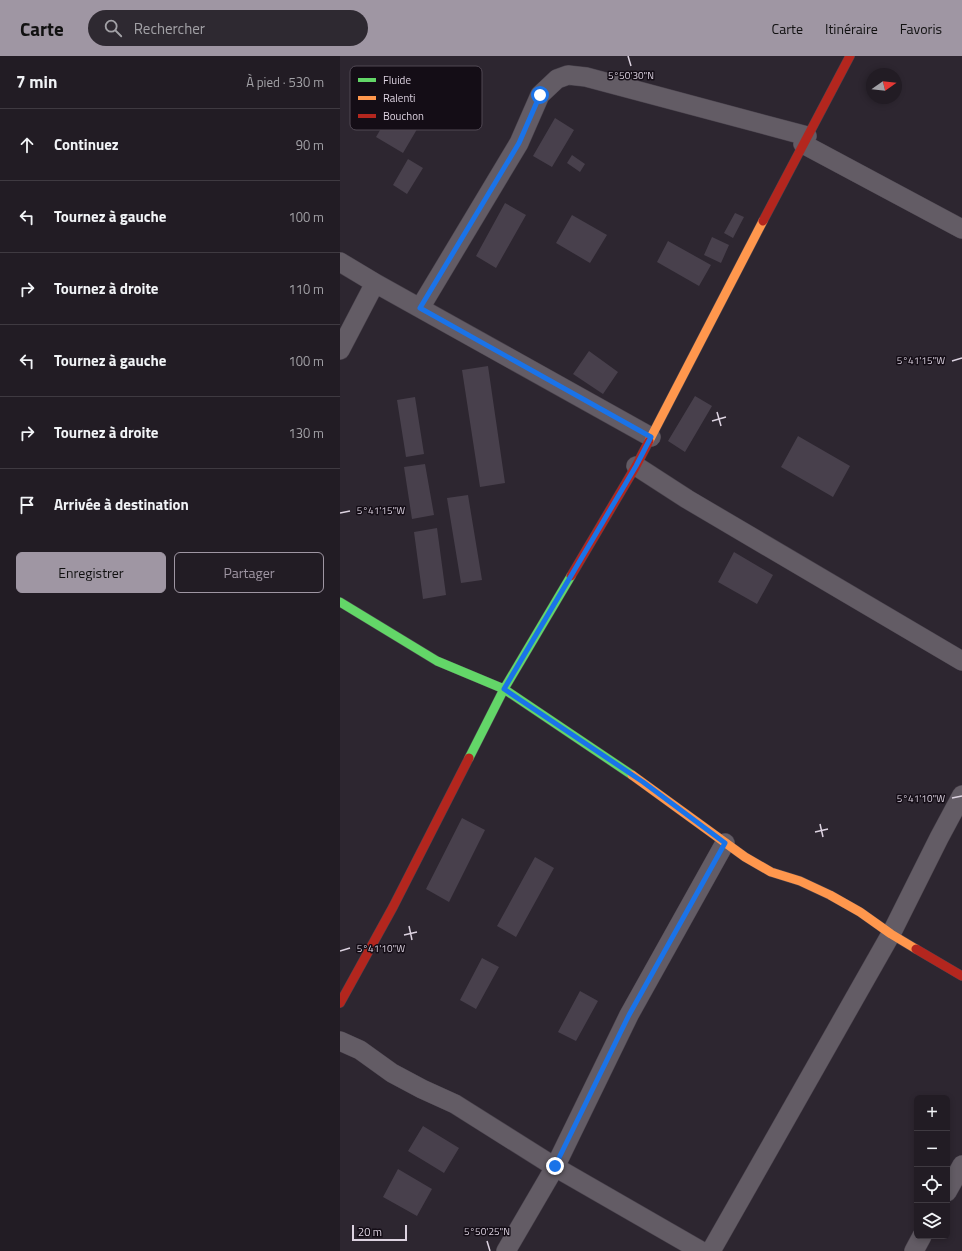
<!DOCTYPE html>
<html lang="fr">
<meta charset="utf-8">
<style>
:root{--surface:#221c24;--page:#2e2931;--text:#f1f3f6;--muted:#a2a1a6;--line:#3f3a41;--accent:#9f96a3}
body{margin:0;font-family:"Titillium Web",sans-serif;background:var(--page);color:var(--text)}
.controls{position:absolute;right:12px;bottom:12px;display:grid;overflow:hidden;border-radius:6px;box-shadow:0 2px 6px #0003}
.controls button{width:36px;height:36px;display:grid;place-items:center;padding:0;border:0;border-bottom:1px solid var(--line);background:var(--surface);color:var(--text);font:20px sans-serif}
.compass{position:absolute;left:526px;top:12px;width:36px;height:36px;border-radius:50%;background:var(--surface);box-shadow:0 2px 6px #0003;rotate:76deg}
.scale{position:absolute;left:12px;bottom:10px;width:55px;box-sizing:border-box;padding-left:4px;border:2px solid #ddd3e1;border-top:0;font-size:11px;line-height:14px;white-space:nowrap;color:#ddd3e1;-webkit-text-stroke:3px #140d16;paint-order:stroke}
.stop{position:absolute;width:12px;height:12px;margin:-9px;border:3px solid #1a73e8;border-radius:50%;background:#fff}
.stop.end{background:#1a73e8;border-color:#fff;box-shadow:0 1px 4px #0008}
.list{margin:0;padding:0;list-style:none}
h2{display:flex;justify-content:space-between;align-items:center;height:52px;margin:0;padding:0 16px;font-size:17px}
h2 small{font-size:13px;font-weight:400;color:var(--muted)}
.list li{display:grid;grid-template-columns:26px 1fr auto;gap:12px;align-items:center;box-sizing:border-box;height:72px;padding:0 16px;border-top:1px solid var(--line)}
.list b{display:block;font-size:15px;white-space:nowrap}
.list em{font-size:13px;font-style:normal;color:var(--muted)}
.actions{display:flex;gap:8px;padding:12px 16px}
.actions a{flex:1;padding:9px 0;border:1px solid var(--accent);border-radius:6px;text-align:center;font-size:14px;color:var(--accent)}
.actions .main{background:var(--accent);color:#111}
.icon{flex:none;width:22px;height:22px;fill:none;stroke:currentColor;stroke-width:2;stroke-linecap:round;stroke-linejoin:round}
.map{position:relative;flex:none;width:622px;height:1195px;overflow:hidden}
header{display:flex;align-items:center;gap:24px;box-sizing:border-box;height:56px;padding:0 20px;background:var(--accent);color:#111}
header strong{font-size:19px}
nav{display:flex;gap:22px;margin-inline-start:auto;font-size:14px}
.search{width:280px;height:36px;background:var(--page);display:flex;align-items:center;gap:10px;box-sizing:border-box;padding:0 14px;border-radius:22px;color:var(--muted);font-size:15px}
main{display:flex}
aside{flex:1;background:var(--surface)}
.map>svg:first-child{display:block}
</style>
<header>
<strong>Carte</strong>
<div class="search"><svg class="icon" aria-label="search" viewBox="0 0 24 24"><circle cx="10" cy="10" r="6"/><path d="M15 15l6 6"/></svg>Rechercher</div>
<nav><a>Carte</a><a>Itinéraire</a><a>Favoris</a></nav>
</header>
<main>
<aside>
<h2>7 min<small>À pied · 530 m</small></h2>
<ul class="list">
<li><svg class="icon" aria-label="ahead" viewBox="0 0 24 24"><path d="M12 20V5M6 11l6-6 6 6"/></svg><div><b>Continuez</b></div><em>90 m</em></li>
<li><svg class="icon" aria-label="left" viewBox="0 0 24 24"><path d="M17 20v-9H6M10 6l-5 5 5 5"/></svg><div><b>Tournez à gauche</b></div><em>100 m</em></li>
<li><svg class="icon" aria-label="right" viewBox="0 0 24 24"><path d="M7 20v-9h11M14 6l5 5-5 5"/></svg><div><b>Tournez à droite</b></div><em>110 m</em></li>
<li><svg class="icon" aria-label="left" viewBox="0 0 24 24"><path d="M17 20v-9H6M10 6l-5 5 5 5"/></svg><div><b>Tournez à gauche</b></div><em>100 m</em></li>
<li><svg class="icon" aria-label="right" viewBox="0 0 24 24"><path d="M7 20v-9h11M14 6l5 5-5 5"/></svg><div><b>Tournez à droite</b></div><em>130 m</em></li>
<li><svg class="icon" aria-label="arrive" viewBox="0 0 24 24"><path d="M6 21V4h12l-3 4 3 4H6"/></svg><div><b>Arrivée à destination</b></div></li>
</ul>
<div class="actions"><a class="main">Enregistrer</a><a>Partager</a></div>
</aside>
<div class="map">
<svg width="622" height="1195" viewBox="0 0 622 1195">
<rect width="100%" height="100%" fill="#2d2630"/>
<!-- building -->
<path fill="#48404c" d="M56 47 83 63 63 97 36 81Z
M215 62 234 74 212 111 193 100Z
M232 99 245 108 240 116 227 107Z
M68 103 83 112 67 138 53 129Z
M165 147 186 159 156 212 136 200Z
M395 157 404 161 393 182 384 177Z
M232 159 267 179 250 207 216 187Z
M372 181 389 189 381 207 364 199Z
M328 185 371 209 359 230 317 206Z
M249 295 278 316 263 338 233 318Z
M148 310 165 427 140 431 122 314Z
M355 340 372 350 345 396 328 385Z
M75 341 84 398 66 401 57 344Z
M458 380 510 410 493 441 441 411Z
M85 408 94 459 72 463 64 411Z
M128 439 142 524 121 527 107 442Z
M97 472 106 539 83 543 74 476Z
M394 496 433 519 417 548 378 526Z
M122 762 145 774 109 846 86 833Z
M195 801 214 812 176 881 157 870Z
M142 902 159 911 136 953 120 944Z
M240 935 258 945 236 985 218 976Z
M83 1070 119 1092 104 1117 68 1095Z
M58 1113 92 1133 77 1160 43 1141Z"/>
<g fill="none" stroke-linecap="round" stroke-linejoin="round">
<defs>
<path id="street" d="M463 88 622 173
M0 206 35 227 311 381
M80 252 179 87 200 39 217 23 228 19 246 21 467 80
M0 294 35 227
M296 410 347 443 622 605
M0 985 20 994 52 1017 82 1033 115 1048 215 1111 361 1195
M607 1136 622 1109
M166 1195 215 1111 289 959 385 787
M371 1195 551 878 599 782 622 739
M574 1195 582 1180"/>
<path id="fast" d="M0 546 97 605 164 633 292 719
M129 702 164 633 231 520"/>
<path id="slow" d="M309 385 423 165
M292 719 405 801 431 816 460 825 490 839 520 856 551 878 576 893"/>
<path id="jam" d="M423 165 510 0
M231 520 296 410 309 385
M576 893 622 920
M0 947 53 851 129 702"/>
</defs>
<!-- street casing -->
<use href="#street" stroke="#49424c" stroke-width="20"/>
<!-- fast casing -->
<use href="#fast" stroke="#49424c" stroke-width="10"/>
<!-- slow casing -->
<use href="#slow" stroke="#49424c" stroke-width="10"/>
<!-- jam casing -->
<use href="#jam" stroke="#49424c" stroke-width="10"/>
<!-- street -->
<use href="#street" stroke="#635c65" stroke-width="19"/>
<!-- fast -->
<use href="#fast" stroke="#63d668" stroke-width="9"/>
<!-- slow -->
<use href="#slow" stroke="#ff974d" stroke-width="9"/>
<!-- jam -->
<use href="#jam" stroke="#b3261e" stroke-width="9"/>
</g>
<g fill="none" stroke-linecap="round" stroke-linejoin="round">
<!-- route -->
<path stroke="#1a73e8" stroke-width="5" d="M200 39 179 87 80 252 311 381 296 410 164 633 303 726 385 787 289 959 215 1110"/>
</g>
<!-- ticks -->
<path fill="none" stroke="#ddd3e1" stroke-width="1.5" d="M288 0 291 10M612 305 622 302M377 356 381 370M372 365 386 361M0 457 10 455M612 742 622 740M480 768 483 781M475 776 488 773M69 870 72 884M64 879 77 876M0 895 10 892M147 1185 150 1195"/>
<!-- legend -->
<rect x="10" y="10" width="132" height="64" rx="6" fill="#140d16" stroke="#504853" stroke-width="1"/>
<rect x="18" y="22" width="18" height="4" fill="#63d668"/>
<rect x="18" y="40" width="18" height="4" fill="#ff974d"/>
<rect x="18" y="58" width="18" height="4" fill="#b3261e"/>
<g font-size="11" fill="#ddd3e1">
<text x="43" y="28">Fluide</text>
<text x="43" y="46">Ralenti</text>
<text x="43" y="64">Bouchon</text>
</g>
<g font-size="10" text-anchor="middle" fill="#ddd3e1" stroke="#140d16" stroke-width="3" stroke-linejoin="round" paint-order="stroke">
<text x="291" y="23">5°50'30"N</text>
<text x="581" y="308">5°41'15"W</text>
<text x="41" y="458">5°41'15"W</text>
<text x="581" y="746">5°41'10"W</text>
<text x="41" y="896">5°41'10"W</text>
<text x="147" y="1179">5°50'25"N</text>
</g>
</svg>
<div class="controls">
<button>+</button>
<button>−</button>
<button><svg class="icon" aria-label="locate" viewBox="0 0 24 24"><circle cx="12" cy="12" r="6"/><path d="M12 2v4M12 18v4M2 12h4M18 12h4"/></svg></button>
<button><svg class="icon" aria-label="layers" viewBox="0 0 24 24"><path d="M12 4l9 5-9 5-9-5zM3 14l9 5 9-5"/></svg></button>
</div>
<svg class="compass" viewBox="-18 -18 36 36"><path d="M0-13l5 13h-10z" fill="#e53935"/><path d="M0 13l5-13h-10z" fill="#a2a1a6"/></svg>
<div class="scale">20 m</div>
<div class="stop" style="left:200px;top:39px"></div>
<div class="stop end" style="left:215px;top:1110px"></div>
</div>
</main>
